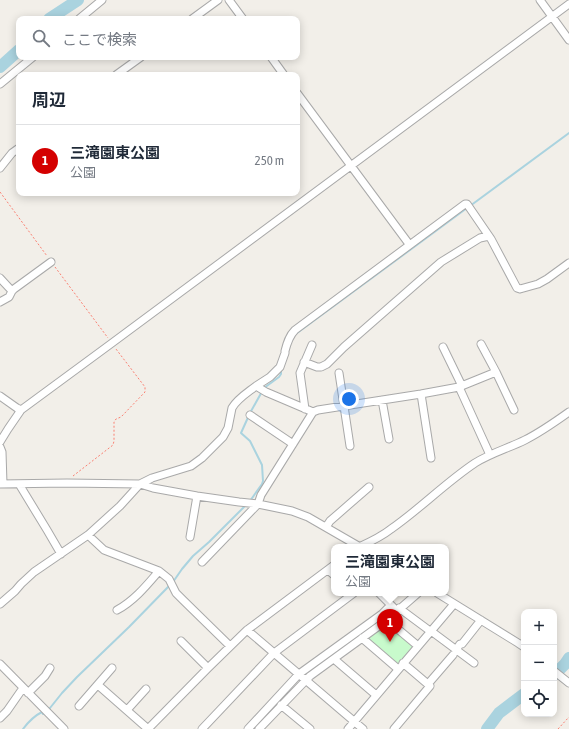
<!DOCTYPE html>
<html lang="ja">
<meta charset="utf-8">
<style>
:root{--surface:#fff;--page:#f2f2f3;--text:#1f2937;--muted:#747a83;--line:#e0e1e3;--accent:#d40000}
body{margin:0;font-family:"Asap Condensed","Noto Sans JP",sans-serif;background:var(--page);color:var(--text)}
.controls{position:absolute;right:12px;bottom:12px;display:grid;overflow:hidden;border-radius:8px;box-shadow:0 2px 10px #0003}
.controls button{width:36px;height:36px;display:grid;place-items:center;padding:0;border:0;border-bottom:1px solid var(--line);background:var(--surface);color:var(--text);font:20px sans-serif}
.you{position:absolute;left:349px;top:399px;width:14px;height:14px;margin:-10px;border:3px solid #fff;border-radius:50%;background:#1a73e8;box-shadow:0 0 0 6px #1a73e833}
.badge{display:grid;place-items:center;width:26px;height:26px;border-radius:50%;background:var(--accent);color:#fff;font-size:13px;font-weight:700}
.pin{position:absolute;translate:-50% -33px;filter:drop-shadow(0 1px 2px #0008)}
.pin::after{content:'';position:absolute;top:21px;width:14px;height:12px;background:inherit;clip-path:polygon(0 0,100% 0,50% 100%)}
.popup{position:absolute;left:331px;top:544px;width:118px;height:52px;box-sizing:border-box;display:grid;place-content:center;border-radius:8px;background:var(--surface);filter:drop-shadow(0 1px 3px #0005);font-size:13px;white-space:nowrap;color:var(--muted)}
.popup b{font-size:15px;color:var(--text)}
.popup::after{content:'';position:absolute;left:50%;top:100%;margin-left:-8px;border:8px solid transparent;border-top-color:var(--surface)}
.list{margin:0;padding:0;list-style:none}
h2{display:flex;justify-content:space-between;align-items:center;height:52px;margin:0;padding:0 16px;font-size:17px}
h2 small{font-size:13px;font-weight:400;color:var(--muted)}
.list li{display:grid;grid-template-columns:26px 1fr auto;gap:12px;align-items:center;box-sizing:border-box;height:72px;padding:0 16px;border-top:1px solid var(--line)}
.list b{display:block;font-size:15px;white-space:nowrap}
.list p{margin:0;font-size:13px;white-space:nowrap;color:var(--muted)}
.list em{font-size:13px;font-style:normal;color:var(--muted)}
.icon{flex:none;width:22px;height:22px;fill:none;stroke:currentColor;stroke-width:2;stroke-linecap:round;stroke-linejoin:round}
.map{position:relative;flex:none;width:569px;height:729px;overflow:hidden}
.search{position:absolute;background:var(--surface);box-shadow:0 2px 10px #0003;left:16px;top:16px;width:284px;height:44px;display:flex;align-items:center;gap:10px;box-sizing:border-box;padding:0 14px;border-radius:8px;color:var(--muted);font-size:15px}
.panel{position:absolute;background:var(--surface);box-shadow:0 2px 10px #0003;left:16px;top:72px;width:284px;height:124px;border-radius:8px}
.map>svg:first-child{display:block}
</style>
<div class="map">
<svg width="569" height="729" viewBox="0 0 569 729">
<rect width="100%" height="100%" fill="#f2efe9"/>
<!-- park -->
<path fill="#c8facc" d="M388 624 413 644V648L399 664H396L367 639 368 637Z"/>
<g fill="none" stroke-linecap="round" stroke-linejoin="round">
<!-- stream -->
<path stroke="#aad3df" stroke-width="2" d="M470 206 569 133
M293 336 467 208
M250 501 262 484 263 481 262 465 250 441 241 433 250 413 264 388 279 377 281 374V371
M173 582 182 569 193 556 209 542 246 505
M23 729C29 721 34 716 42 712L43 714 50 708 62 693 77 677 129 627 170 585"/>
<!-- river -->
<path stroke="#aad3df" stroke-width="12" d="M49 19 78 0
M0 67 19 50
M554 675 565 664 569 658
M487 729 499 713 524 694"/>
<defs>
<path id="minor" d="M229 0 243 19
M540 0 569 40
M79 19 102 0
M192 19 218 0
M271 57 284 75
M116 75 141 57
M0 84 33 57
M297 93 409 244
M0 168 12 153 19 148
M0 278 12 291
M0 302 9 297 12 291 14 289 51 262
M443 347 462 386
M304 362 317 367H321L327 364 344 347 441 262 480 238 489 236
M496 372 514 410
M339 373 350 446
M459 387 496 372 481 344
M421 394 431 458
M0 396 17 408 21 410
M382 400 389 439
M305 409 300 373 312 345
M313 412 266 392 256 386 270 377 280 367 285 353V351C287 343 289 336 295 330L465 204H467L491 239 517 288 520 289 538 284 547 279 569 263
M250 415 293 444
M0 442 8 429 21 410 112 343 569 4
M0 447 2 452 3 484
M0 484 67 483 140 484 153 488 197 496 239 502 258 504 292 511 308 517 360 547
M19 484 47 530 61 554
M326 527 330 521 369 487
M88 535 104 550 159 571C147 585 134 601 117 610
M190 537 197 496
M359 547C370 542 381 537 391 529 420 509 445 483 475 463 491 453 509 448 525 440 541 432 555 422 569 412
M202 562 258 504 261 495 313 412 318 410 421 394 459 387 490 455
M328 570 334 575
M159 571 169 579 176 593 183 600 230 646
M379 593 393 607
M437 593 518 643 524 647
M0 604 15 591 21 584 34 572 88 535 120 506 140 484 152 478 191 466 202 458 223 437 228 428 232 408C237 399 247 393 256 386
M399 608 430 631
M387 620 418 646
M247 630 363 729
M431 631 474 663
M362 638 398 669
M181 641 208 668
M456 650 460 644H462L481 620
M334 659 376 695
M0 664 64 729
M554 671 569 683
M428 684 453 655
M98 685 148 729
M28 693 45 676 50 668
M281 705 310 729
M79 706 112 668
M127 710 146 689
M0 718 7 711 23 688
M148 729 208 668 247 630 334 565
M202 729 274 653 354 593
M248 729 299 674 382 614 391 605
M259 729 310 676 387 620 418 593
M348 729 454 604
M394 729 430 686 403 663"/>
</defs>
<!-- minor casing -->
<use href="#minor" stroke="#a9a9a9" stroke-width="9"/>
<!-- path -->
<path stroke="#fa8072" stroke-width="1" stroke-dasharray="2 2" stroke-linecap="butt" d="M0 192 47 256
M55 267 108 338
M73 476 113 445 114 441V422L116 419 121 417 145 392V387L116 349
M558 729 569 717"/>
<!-- minor -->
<use href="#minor" stroke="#fff" stroke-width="7"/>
</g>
</svg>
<div class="controls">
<button>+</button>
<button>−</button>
<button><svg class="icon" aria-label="locate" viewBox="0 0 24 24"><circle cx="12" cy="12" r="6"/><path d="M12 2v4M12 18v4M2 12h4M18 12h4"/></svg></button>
</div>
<div class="you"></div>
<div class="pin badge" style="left:390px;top:642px">1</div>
<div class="popup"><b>三滝園東公園</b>公園</div>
<div class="search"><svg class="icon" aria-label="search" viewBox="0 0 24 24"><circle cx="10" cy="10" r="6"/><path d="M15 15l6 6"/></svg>ここで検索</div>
<section class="panel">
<h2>周辺<small></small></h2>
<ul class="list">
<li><span class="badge">1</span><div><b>三滝園東公園</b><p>公園</p></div><em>250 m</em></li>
</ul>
</section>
</div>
